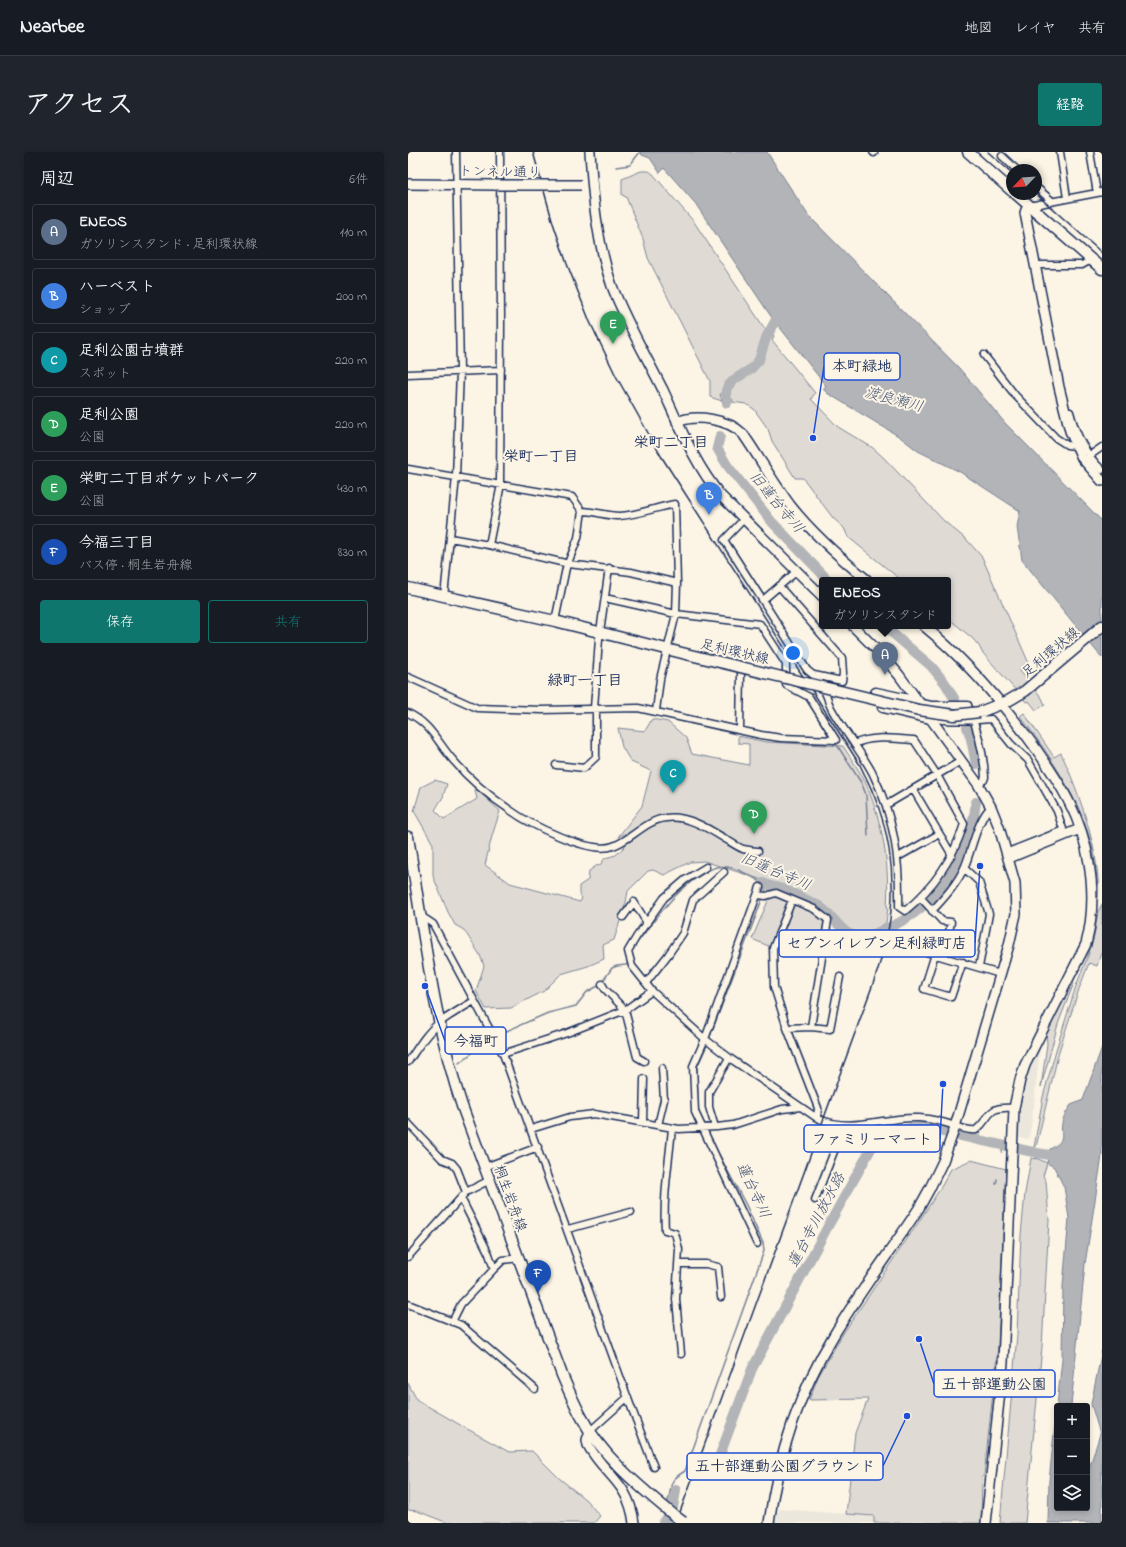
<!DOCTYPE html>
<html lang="ja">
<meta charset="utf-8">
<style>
:root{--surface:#171b24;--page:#20242c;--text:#f1f3f6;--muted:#9ea1a6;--line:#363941;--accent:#0f766e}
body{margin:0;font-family:"Indie Flower","Klee One",sans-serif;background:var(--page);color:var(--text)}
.controls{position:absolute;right:12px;bottom:12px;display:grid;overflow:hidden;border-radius:4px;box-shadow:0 2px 6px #0003}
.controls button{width:36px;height:36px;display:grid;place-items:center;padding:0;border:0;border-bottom:1px solid var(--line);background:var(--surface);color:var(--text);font:20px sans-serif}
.compass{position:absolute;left:598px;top:12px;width:36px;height:36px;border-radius:50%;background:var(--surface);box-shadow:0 2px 6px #0003;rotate:245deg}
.you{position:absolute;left:385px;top:501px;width:14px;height:14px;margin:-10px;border:3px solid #fff;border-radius:50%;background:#1a73e8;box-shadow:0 0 0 6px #1a73e833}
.badge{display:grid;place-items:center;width:26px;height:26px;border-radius:50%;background:var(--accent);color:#fff;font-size:13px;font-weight:700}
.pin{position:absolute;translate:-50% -33px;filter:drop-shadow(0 1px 2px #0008)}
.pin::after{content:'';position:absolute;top:21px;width:14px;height:12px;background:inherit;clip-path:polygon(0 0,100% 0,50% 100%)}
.popup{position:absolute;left:411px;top:425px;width:132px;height:52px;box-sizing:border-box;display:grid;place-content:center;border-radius:4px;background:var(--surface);filter:drop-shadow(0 1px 3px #0005);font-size:13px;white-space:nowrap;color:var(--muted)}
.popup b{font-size:15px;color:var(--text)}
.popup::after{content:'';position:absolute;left:50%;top:100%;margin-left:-8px;border:8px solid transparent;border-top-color:var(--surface)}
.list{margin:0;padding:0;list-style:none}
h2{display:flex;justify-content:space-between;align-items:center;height:52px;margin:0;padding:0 16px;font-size:17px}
h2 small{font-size:13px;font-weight:400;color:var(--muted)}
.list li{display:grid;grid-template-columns:26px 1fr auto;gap:12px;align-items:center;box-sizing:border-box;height:56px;margin:0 8px 8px;padding:0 8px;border:1px solid var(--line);border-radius:4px}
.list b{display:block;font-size:15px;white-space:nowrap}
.list p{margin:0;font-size:13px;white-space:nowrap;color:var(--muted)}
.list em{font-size:13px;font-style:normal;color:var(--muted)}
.actions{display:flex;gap:8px;padding:12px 16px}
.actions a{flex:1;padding:9px 0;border:1px solid var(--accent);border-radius:4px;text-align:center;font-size:14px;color:var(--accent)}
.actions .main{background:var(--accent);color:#fff}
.icon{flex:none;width:22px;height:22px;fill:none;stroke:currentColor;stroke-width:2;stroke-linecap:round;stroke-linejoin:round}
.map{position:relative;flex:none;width:694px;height:1371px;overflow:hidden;border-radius:4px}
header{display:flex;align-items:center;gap:24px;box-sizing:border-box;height:56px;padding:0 20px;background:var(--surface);border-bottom:1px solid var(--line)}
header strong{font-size:19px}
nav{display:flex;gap:22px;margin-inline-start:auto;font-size:14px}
.intro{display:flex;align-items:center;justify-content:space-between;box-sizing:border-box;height:96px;padding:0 24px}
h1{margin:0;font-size:28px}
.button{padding:10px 18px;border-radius:4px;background:var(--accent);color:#fff;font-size:14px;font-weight:700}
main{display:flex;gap:24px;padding:0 24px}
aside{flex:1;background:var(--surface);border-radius:4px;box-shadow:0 2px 6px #0003}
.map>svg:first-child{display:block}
</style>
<header>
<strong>Nearbee</strong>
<nav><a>地図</a><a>レイヤ</a><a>共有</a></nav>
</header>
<div class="intro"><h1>アクセス</h1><a class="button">経路</a></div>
<main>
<aside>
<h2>周辺<small>6件</small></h2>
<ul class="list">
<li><span class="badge" style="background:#5c6f8a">A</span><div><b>ENEOS</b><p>ガソリンスタンド · 足利環状線</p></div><em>110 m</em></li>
<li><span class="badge" style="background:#3f7fe0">B</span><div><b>ハーベスト</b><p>ショップ</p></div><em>200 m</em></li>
<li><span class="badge" style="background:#0f9aa8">C</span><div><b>足利公園古墳群</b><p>スポット</p></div><em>220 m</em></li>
<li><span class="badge" style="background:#2e9e5b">D</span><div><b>足利公園</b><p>公園</p></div><em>220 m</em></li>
<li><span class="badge" style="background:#2e9e5b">E</span><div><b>栄町二丁目ポケットパーク</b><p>公園</p></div><em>430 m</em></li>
<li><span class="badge" style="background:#1a4fb4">F</span><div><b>今福三丁目</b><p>バス停 · 桐生岩舟線</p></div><em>830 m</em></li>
</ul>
<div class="actions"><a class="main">保存</a><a>共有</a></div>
</aside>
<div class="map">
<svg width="694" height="1371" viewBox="0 0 694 1371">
<rect width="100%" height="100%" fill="#fcf5e5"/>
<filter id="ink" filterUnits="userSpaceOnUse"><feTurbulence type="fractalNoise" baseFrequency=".025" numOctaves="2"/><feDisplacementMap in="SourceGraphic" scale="8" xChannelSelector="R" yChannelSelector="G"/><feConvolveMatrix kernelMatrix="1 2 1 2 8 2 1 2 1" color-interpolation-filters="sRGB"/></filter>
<g filter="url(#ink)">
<!-- built -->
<path fill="#ece7dc" d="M631 894 632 895 626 954 621 987 608 985V966L618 922Z
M371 1357 466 1364V1371H366Z"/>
<!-- green -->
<path fill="#dfdbd4" stroke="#7d8599" d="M233 19H241L245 22 286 70 357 177 360 175 366 184 364 188 407 241 403 247 430 275 465 296 475 305 536 369 559 388 574 405 619 507 620 510 614 515 612 519 634 546 637 553 628 558 621 549 618 550 574 500 571 494 564 486 540 466V428H493L440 385 436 376 425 366 395 326H387L364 289 360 277 346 257 338 252 324 250 325 248 322 245 312 242 314 249 302 245V229L240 106 235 87 218 45 214 43V27Z
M616 561 646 605 653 601C670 637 694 705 690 746 689 729 688 711 684 694 671 646 642 603 612 564Z
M244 567 260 570 278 586 284 602 341 613V592L330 591V584L358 590 435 594C443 607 453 620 459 634 475 673 482 713 479 755H480L478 771C447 790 441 778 418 756L416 792 398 787 370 786 365 796 344 787 367 732 296 709 282 710 256 723 245 718 240 719 220 739 218 750 206 788 195 793 196 807 180 814 153 822 136 839 103 856 78 857 68 839 76 814 72 803 56 778 47 773 40 760 25 724V692L6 659 13 635 27 628 39 632 35 645 27 658 36 667 69 647 66 635 92 659 84 684 77 713 102 731 172 750 174 746 171 742V734L180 728 181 719 188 714 192 713 197 706 208 703 217 694 218 681 210 685 234 654 243 619 223 610 214 595 210 576 237 579Z
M694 752V798L689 814 681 811 671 837 651 899 628 995H626L635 945 648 898 668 834 681 801 686 785 690 760Z
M664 830 666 831 650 872 633 935 639 892 638 878Z
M623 1006 628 1007V1006L639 1011 635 1024 638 1029 641 1068 634 1195 617 1371H592L609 1183 613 1083 617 1041Z
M563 1008 598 1017 590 1194 576 1323 574 1325 573 1371H466V1364L438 1362 447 1281 460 1247 401 1248 410 1225 436 1180 508 1074 532 1037 543 1017Z
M0 1231 9 1248 54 1274 101 1300 124 1299 151 1326 178 1348 192 1364 186 1371H40L9 1359 0 1358Z"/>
<!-- water -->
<path fill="#b2b4b8" stroke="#767f94" d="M232 0H359L400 63 551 216 597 271 694 369V506L614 408 609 375 612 359 552 320 510 299 492 285 419 241 415 237 418 234 362 163 287 51 256 16 252 21 242 6 234 3Z
M694 895V1004L677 1112 663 1254H649V1356H679V1317H681L692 1282 683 1252 694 1198V1371H640L641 1329 654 1207 655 1134 661 1066 656 1035 646 1015 639 1011 642 997C661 987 650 983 655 967 657 962 660 957 663 953L675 948Z"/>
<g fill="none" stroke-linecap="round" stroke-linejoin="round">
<!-- stream -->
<path stroke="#767f94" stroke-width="1.5" d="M208 15 222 13 232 0
M69 559 144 561 177 560
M211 559 233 560
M247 563 328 582
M343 585 372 589 418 592
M426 592 429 593 454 632 458 643 460 684
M356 741 360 733
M226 794C248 768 265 739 296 721 300 719 304 716 309 715 325 712 342 724 355 731
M87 884 140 861 168 854 179 840 192 833 204 816 209 814 218 813 221 810
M301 887 355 745
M51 911 84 886
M294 968 290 958 289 915 300 891
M594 1000 595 994
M588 1032 589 1027
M259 1352C266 1334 257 1331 277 1319L356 1099 355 1091 338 1053 306 993
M256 1361V1370"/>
<!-- river -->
<path stroke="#b2b4b8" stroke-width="10" d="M319 251 318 238 320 234 327 227 343 217 351 208 358 186 371 162
M312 284 309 296 319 313 364 370 420 428
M476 474 523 514 537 531 547 548
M559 575 563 587 568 612
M355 731C361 734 368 735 375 737 387 742 400 748 411 754 426 763 433 783 451 785 461 786 471 780 480 776 531 754 562 704 568 650
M629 1001 653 1005
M310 1308 344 1217 419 1076 464 995C477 983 495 976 513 975L625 1000
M265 1356 268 1338
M255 1371 260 1365"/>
<defs>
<path id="street" d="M465 0 466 1
M652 0 659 46
M682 0 689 41
M594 4 609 18
M628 35 644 49
M621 54 694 40
M627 113H674L683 108
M576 203 607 243 648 286 659 293 667 294
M0 222 93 218
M662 260C668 283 677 302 694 318
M681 304 694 295
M0 317 164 345 174 359C186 359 199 364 211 364 230 363 249 355 267 352L269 431 268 462 252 527 248 559
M92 332 93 170 92 0
M335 368 316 388 399 518C408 524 415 535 419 545 420 549 421 552 423 556 435 578 452 598 464 620 486 664 492 707 491 755L497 759C525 736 545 708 556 672L529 623 506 588C486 587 464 583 446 592
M42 386 81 393 161 412 223 420 269 431
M81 393 93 332
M371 434 434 506 435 521 434 529 406 523
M36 445 48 325 52 219 48 0
M355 448 389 419
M147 469 158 416 170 386 174 359
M0 525 69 556 134 558 230 556 353 583 373 586 428 588 401 545 378 533V512L352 472 268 462 197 446
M510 550 523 553H560C569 576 576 600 577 625L576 628 570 632
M186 556 191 487 201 416
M0 561C23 572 30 591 45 608 61 627 81 644 102 658 121 672 182 703 205 694 223 688 238 668 258 666 280 663 301 677 319 688 324 691 330 695 335 697 340 698 345 699 350 699
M522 566C542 570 562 569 583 567L603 592 620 608 649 659 655 677 653 679 600 700
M332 578 333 521
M148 613 176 616 188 605V556
M505 637 544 703
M478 653 553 609
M490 705 531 682
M298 715 277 728 256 746 229 784 220 799 224 814 244 839 297 887 323 907 409 966C444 982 476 964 511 966 523 967 536 970 547 974 554 976 561 979 568 978 585 964 577 954 606 956
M556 716 571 730 581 762 571 815
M350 743 358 744 368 741 406 757 420 768 403 875 379 876
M513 746 534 769 543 770 536 805
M384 748 365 796 366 835 379 876 410 956 409 966
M524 759C536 746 550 731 557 714 564 697 570 666 583 655
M13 764 25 772 95 902 222 1252 246 1315
M215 765 226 750 239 771
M508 797 592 822
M527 802 516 837 543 845 555 810
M238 831 260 803 275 781 285 748 316 720
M194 832 197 837 217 858 229 905 236 909
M403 875 422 877 432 825
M95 902 159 881 217 858 244 839
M0 910C9 897 18 881 31 871 42 863 54 856 66 849
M235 970 236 927
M0 971 34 1007 44 1011 49 1017 58 1040
M250 973 256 948 254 916
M307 975 301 955V940L321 906
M264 976C261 1011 255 1042 257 1078L267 1081 271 1097 268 1147 273 1202
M123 977 162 965 186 962 271 977 309 975 325 973 374 957 393 955
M77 1015 130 995
M53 1046 81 1102 86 1117
M407 1048 436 974
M160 1077 223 1060
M349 1092 287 960 285 914 297 887 352 735
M0 1105 58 1040 82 1028
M270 1112H298L310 1115 313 1145
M0 1152 53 1173 127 1237
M44 1170 53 1152 86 1117 95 1108 111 1106
M182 1279 220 1245"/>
<path id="secondary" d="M182 0C185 46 189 91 204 134 218 170 238 204 255 238 272 275 287 313 313 344L414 444
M0 32 88 33
M621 54 618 58 617 61 651 235 662 279 674 306 694 329
M269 270C288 262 320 267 335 282 351 305 365 330 382 353 404 381 431 405 459 428
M516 474C558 508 594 550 626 594 642 617 657 639 668 665 684 704 689 751 678 792L617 913 612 928 606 956 595 1211 578 1371
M601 706 672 677
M182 1279 179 1288 180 1293C197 1324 221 1330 226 1371
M361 1371C370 1304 391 1240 426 1183 452 1139 483 1099 511 1056L521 1038 535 1009 546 978 601 793 608 762 607 731 591 675 583 655 570 632 491 523 474 503 445 474"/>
<path id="primary" d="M560 0 604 39
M608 42 694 117
M0 436 147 469 278 502
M468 541 510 550
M475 555 522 566
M572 560 600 549 617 539 694 474
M0 685C15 775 25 867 54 954L154 1223C160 1237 166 1251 173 1264 194 1305 232 1335 267 1364"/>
</defs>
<!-- street casing -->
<use href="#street" stroke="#1b2f5e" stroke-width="9"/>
<!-- secondary casing -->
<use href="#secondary" stroke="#1b2f5e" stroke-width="12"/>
<!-- primary casing -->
<use href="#primary" stroke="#1b2f5e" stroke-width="13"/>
<!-- street -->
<use href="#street" stroke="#fcf5e5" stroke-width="6"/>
<!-- secondary -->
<use href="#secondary" stroke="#fcf5e5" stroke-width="9"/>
<!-- primary -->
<use href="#primary" stroke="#fcf5e5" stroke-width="10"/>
<!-- rail -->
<path stroke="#1b2f5e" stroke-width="1.5" d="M125 0 145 71 159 112 182 170 208 224 253 304 452 613C456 622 461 631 465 641 480 676 487 719 483 758 481 782 474 806 466 829L268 1371
M580 0 604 21
M628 42 694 101"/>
<defs>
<path id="secondary-bridge" d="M88 33H173"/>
<path id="primary-bridge" d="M278 502 511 558 546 563 572 560
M267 1364 275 1370"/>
</defs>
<!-- secondary-bridge casing -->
<use href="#secondary-bridge" stroke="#1b2f5e" stroke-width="12" stroke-linecap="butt"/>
<!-- primary-bridge casing -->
<use href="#primary-bridge" stroke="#1b2f5e" stroke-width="13" stroke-linecap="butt"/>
<!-- secondary-bridge -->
<use href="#secondary-bridge" stroke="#fcf5e5" stroke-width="9"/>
<!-- primary-bridge -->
<use href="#primary-bridge" stroke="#fcf5e5" stroke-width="10"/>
</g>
</g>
<g text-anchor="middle" stroke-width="4" stroke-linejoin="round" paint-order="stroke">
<!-- street labels -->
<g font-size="14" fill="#1b2f5e" stroke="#fcf5e5">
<text transform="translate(92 19) rotate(1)" y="5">トンネル通り</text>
<text transform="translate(327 499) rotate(13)" y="5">足利環状線</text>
<text transform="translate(642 500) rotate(-40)" y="5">足利環状線</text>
<text transform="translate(103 1046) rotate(70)" y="5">桐生岩舟線</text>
</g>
<!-- water labels -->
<g font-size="15" font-style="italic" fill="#485779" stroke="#fcf5e5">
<text transform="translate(486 247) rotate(15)" y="5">渡良瀬川</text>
<text transform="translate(369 350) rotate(50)" y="5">旧蓮台寺川</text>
<text transform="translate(368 719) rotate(23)" y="5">旧蓮台寺川</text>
<text transform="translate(346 1038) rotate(65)" y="5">蓮台寺川</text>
<text transform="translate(408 1068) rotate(-62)" y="5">蓮台寺川放水路</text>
</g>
<!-- neighbourhood labels -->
<g font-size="15" font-weight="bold" fill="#1b2f5e" stroke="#fcf5e5">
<text x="263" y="295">栄町二丁目</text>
<text x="133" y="309">栄町一丁目</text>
<text x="177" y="533">緑町一丁目</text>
</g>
</g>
<!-- callouts -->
<path fill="none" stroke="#1d4ed8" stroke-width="1.5" d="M405 286L416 214M572 714L567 791M17 834L37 889M535 932L532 987M511 1187L526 1232M499 1264L475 1314"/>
<g fill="#1d4ed8" stroke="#fcf5e5" stroke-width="1.5">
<circle cx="405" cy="286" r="4"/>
<circle cx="572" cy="714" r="4"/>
<circle cx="17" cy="834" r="4"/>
<circle cx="535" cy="932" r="4"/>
<circle cx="511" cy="1187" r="4"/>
<circle cx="499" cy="1264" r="4"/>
</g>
<g fill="#fcf5e5" stroke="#1d4ed8" stroke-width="1.5">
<rect x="416" y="201" width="76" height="27" rx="4"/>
<rect x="371" y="778" width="196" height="27" rx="4"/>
<rect x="37" y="875" width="61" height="27" rx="4"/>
<rect x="396" y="973" width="136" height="27" rx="4"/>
<rect x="526" y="1218" width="121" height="27" rx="4"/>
<rect x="279" y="1301" width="196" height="27" rx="4"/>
</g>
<g font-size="15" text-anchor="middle" font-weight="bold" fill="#1b2f5e">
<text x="454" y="219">本町緑地</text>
<text x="469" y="796">セブンイレブン足利緑町店</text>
<text x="68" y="894">今福町</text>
<text x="464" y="992">ファミリーマート</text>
<text x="586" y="1237">五十部運動公園</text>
<text x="377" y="1319">五十部運動公園グラウンド</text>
</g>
</svg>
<div class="controls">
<button>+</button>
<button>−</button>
<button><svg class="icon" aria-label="layers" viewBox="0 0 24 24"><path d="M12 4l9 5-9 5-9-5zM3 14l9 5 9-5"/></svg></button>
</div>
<svg class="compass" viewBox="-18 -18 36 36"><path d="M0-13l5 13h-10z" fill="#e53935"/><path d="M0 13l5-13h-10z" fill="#9ea1a6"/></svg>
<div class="you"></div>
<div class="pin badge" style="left:477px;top:523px;background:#5c6f8a">A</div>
<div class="popup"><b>ENEOS</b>ガソリンスタンド</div>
<div class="pin badge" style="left:301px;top:363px;background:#3f7fe0">B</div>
<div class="pin badge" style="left:265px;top:641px;background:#0f9aa8">C</div>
<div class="pin badge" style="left:346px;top:682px;background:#2e9e5b">D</div>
<div class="pin badge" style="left:205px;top:192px;background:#2e9e5b">E</div>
<div class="pin badge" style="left:130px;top:1141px;background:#1a4fb4">F</div>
</div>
</main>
